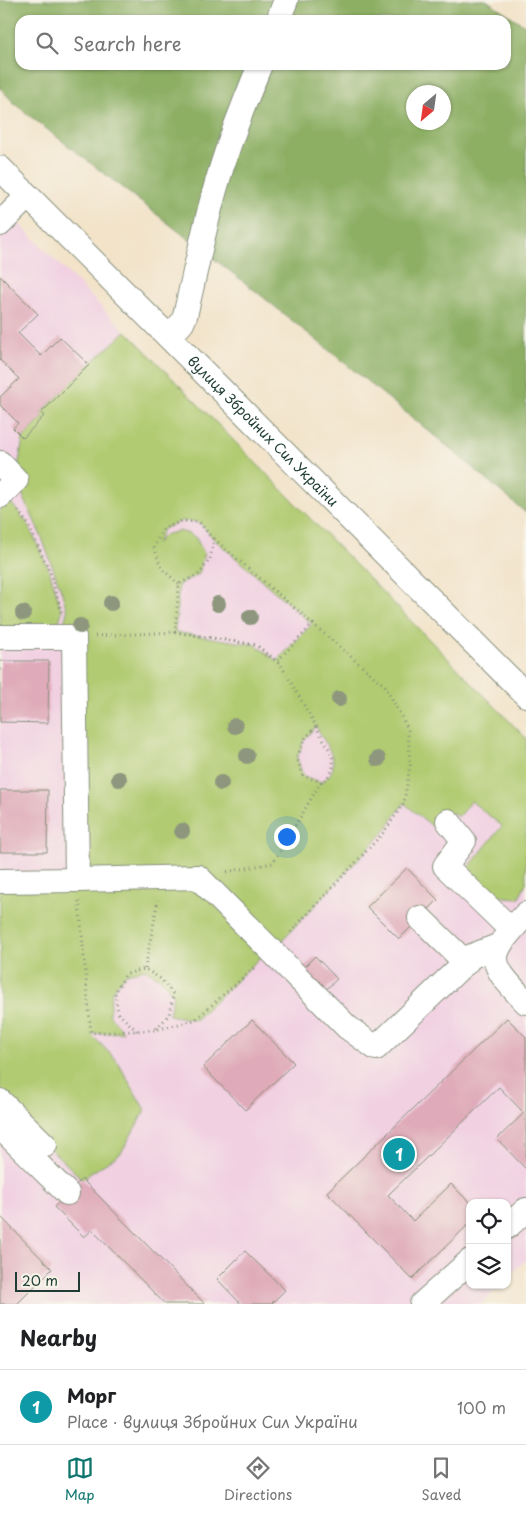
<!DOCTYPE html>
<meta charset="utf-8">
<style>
:root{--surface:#fff;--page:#f2f2f2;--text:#202124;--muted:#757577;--line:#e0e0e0;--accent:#0f766e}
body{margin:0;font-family:"Playpen Sans",sans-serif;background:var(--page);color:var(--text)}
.controls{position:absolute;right:15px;bottom:15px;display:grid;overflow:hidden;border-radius:10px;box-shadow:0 1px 4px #0004}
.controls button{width:45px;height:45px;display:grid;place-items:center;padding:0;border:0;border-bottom:1px solid var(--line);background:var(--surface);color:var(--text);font:25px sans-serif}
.compass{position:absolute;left:406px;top:85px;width:45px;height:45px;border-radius:50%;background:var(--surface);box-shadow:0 1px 4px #0004;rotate:209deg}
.scale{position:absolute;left:15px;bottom:12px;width:65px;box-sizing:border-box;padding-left:5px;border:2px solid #1f3d34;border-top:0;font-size:14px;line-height:18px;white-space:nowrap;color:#1f3d34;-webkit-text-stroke:4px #f7f3e8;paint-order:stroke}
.you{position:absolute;left:286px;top:836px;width:18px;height:18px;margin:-12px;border:4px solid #fff;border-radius:50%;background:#1a73e8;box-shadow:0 0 0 8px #1a73e833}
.badge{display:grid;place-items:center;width:32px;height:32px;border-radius:50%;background:var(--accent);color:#fff;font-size:16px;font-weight:700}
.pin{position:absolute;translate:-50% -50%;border:2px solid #fff;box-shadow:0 1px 5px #0006}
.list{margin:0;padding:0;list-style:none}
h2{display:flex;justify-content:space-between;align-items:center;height:65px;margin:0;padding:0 20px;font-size:21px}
h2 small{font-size:16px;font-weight:400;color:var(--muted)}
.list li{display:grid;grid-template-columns:32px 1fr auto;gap:15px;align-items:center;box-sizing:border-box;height:75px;padding:0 20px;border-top:1px solid var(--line)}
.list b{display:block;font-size:19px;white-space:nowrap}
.list p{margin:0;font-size:16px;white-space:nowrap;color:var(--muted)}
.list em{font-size:16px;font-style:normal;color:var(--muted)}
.icon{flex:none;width:28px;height:28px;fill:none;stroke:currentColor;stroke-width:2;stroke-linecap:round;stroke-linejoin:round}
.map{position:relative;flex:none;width:526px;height:1304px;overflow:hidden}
.search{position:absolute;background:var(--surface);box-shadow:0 1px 4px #0004;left:15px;right:15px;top:15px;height:55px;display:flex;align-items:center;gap:12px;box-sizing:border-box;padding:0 18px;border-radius:15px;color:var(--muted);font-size:19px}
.sheet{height:140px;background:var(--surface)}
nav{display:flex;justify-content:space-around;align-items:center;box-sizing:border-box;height:70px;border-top:1px solid var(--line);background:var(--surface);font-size:14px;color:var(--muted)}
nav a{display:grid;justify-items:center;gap:2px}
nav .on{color:var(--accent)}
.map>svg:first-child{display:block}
</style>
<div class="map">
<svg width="526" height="1304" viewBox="0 0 526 1304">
<rect width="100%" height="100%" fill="#f7f3e8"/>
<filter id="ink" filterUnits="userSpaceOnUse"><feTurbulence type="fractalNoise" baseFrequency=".02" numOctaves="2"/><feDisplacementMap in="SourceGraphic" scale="10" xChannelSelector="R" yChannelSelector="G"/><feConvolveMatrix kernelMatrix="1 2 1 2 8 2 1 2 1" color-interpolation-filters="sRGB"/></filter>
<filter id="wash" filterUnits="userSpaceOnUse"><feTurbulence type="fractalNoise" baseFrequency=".0096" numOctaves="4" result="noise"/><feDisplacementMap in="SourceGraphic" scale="20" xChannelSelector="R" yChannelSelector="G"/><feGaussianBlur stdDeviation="1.12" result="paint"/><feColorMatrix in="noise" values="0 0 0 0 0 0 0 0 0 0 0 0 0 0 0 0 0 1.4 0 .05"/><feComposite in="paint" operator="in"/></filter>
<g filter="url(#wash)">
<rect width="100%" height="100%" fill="#f2e3c9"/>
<!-- built -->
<path fill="#f1d0e2" d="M0 204 526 738V1260L507 1278V1203H470V1285H500L481 1304H0Z"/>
<!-- green -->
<path fill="#b0cb71" stroke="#688452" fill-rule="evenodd" d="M126 331 526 738V883L519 898C488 897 486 891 468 868L502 826 471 801 458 817 452 812 438 831 404 803 384 832 271 952 198 877 77 880 62 631 67 611 61 590 42 538 16 480 23 438 44 417 41 413 89 365ZM182 521 199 522 214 539 312 624 277 661 256 645 175 632 179 584 199 574 204 553 196 538 190 534 179 531 164 535 156 544 163 529ZM316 726C325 745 347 766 321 782L303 776 297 758 304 740Z
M3 493 28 524 50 572 62 612 54 638 0 637V496Z
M195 883 265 953 195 1020 169 1015 173 994 161 979 145 969 126 974 112 991 109 1014 123 1032 91 1034 117 1061 145 1110 121 1153 82 1179 0 1101V889Z"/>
<!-- forest -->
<path fill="#8caf63" stroke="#56764c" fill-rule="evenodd" d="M0 0H486L526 26V513L446 445 258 293 17 106 0 88ZM20 20H506V65H20ZM414 92H444V122H414Z"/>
<g id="blocks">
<!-- building -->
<path fill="#dfaab9" d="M0 276 38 314 18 333 41 356 60 337 89 365 41 413 44 416 23 438 13 428 18 423 0 405V397L19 379 0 360Z
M0 661H49L48 723 0 722Z
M0 790H48L47 852H0Z
M407 868 438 900 399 939 367 907Z
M315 956 337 979 322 993 300 971Z
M507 1018 526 1037V1169L497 1139 524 1113 499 1087 388 1195 413 1221 451 1184 470 1203V1223L412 1279 327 1192Z
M252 1020 294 1063 245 1110 203 1067Z
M82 1179 205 1304H165L92 1230 84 1237 54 1207Z
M0 1216 52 1269 17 1304H0Z
M245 1251 285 1290 271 1304H241L217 1279Z"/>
</g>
</g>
<g filter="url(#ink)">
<use href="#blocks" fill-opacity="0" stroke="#88907e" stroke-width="1"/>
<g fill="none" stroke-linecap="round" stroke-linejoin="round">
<defs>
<g id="minor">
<path d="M278 20 286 0"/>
<path id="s1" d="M0 168 526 695"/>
<path d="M0 224 28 196"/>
<path d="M169 337 182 323 185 316C196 269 205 222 219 176 230 138 245 101 260 65"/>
<path d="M0 463 16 480 0 496"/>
<path d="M0 637H74L77 880 0 881"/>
<path d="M448 821 464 841 445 866 496 915 511 930"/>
<path d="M77 880 198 877 347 1027 376 1048 472 956 498 946"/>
<path d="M526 914C487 956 485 960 526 1002"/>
<path d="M420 918 466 963"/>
<path d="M0 1101 45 1145"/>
<path d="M0 1127 67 1193"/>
<path d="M507 1227 526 1210"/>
<path d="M422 1304 470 1261"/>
</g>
</defs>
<!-- minor casing -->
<use href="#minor" stroke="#88907e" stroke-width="26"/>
<!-- path -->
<path stroke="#88907e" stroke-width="3" stroke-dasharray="1 4" stroke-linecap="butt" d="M18 511 28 524 50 572 62 614
M214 539 385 686 408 729 410 765 404 803 384 832 288 935
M214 539 313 624 277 661 256 645 175 632 179 584 199 574 210 559Z
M179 584 161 568 154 547 163 529 182 521 199 522 214 540
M95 636 175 632 256 645 281 665 316 726 304 740 297 758 303 776 321 782 273 863 226 872
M316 726C325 745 347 766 321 782
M79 901 91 1033 155 1030 195 1020 256 966
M145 969 158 900
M137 1031 118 1013 115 992 126 974 145 969 161 979 173 994 169 1015 155 1030"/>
<!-- minor -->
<use href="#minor" stroke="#fff" stroke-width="24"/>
</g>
<!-- trees -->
<g fill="#8e977e">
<circle cx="111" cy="603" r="8"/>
<circle cx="218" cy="604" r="8"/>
<circle cx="23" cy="613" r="8"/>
<circle cx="250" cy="617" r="8"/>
<circle cx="80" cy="626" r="8"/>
<circle cx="339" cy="699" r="8"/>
<circle cx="235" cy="726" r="8"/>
<circle cx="247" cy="756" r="8"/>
<circle cx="378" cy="759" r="8"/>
<circle cx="119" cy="779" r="8"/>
<circle cx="221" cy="783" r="8"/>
<circle cx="182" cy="831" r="8"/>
</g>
</g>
<g text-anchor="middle" stroke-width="4.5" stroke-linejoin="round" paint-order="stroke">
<!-- street labels -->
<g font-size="14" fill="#1f3d34" stroke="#f7f3e8">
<text dy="5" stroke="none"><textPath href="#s1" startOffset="372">вулиця Збройних Сил України</textPath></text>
</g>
</g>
</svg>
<div class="controls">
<button><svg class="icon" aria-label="locate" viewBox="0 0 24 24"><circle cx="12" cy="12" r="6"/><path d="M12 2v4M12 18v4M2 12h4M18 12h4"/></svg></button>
<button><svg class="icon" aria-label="layers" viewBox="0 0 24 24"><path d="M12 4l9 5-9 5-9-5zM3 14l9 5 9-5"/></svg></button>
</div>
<svg class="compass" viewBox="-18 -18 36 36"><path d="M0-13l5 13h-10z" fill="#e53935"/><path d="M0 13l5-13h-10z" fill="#757577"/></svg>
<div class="scale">20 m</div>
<div class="you"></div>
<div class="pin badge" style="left:399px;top:1154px;background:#0f9aa8">1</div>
<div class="search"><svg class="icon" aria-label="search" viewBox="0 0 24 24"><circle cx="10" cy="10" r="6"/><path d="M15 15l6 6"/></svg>Search here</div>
</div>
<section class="sheet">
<h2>Nearby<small></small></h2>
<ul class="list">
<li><span class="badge" style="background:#0f9aa8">1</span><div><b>Морг</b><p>Place · вулиця Збройних Сил України</p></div><em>100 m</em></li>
</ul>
</section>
<nav>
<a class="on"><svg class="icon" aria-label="map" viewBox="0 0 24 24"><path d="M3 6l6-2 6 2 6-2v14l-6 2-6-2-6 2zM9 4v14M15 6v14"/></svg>Map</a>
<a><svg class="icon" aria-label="directions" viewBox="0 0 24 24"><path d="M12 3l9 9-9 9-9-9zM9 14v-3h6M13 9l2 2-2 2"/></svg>Directions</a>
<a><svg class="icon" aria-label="saved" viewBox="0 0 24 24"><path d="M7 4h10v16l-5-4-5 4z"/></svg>Saved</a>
</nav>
